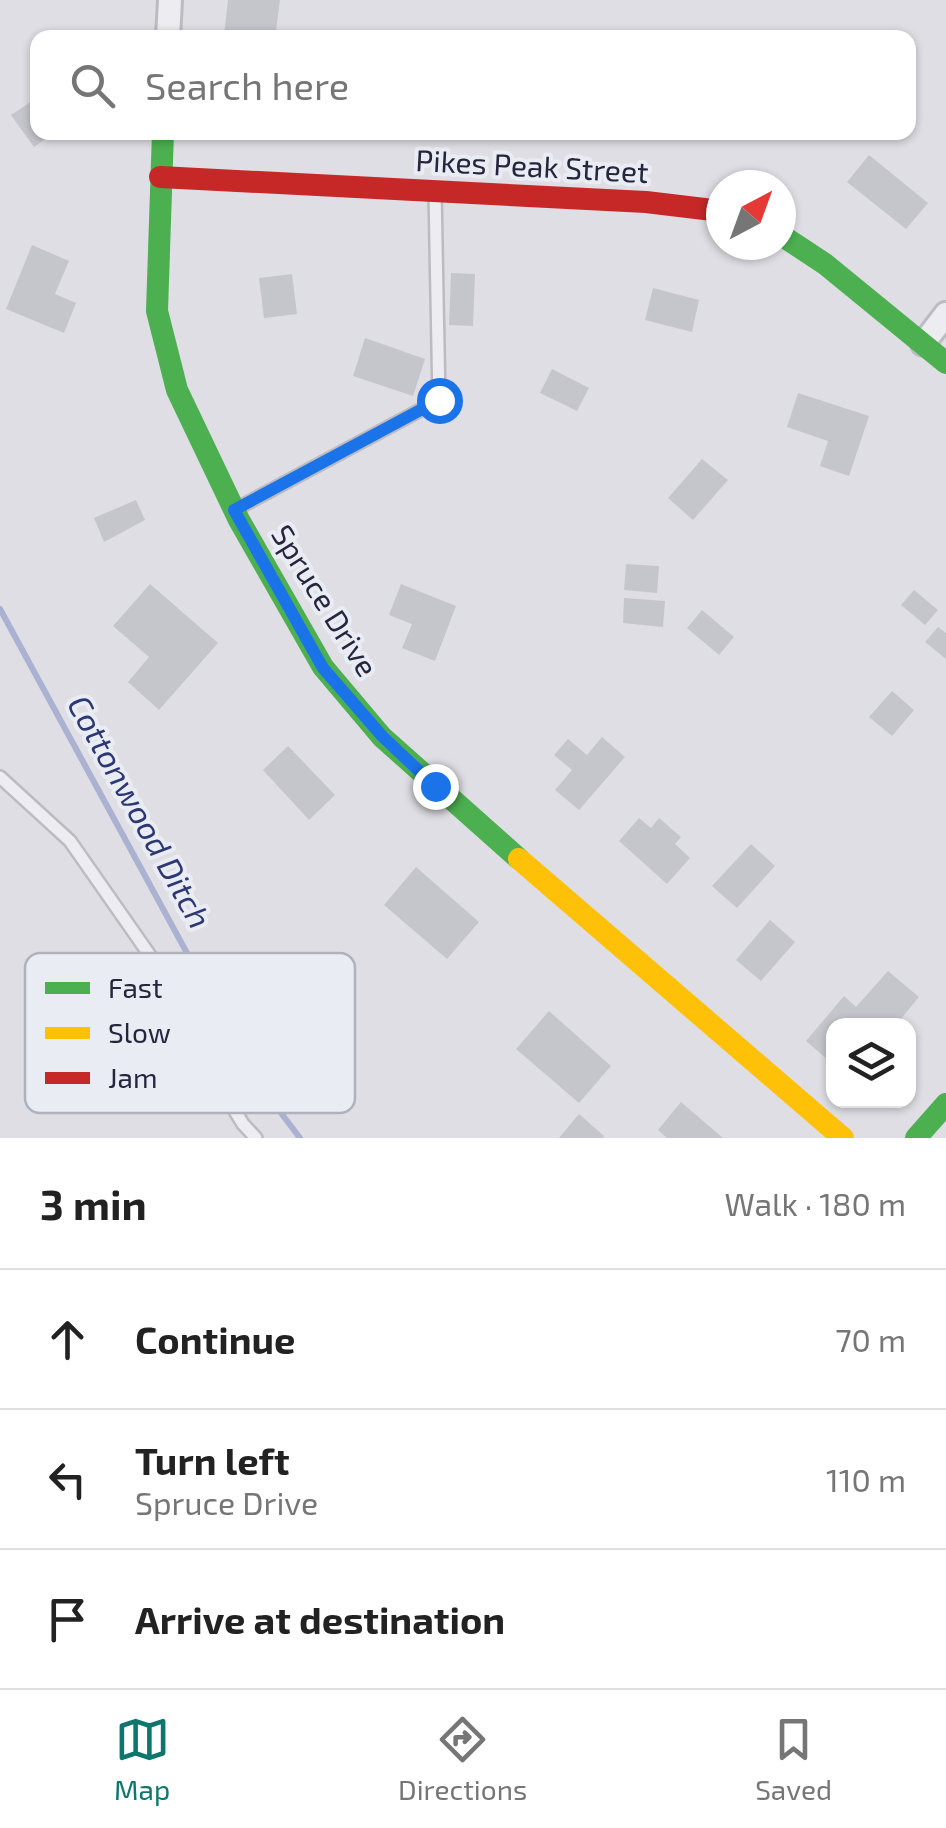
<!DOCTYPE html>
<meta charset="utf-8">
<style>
:root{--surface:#fff;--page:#f6f6f6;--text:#222;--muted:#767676;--line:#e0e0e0;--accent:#0f766e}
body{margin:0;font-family:"Exo 2",sans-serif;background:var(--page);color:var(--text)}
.controls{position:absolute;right:30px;bottom:30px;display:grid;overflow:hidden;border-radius:20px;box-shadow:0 2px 8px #0004}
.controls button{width:90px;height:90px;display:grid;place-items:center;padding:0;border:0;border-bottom:2px solid var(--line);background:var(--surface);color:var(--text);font:50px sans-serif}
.compass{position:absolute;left:706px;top:170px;width:90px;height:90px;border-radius:50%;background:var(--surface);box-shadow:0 2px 8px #0004;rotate:41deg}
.stop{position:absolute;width:30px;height:30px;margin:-22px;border:8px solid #1a73e8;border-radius:50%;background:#fff}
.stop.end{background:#1a73e8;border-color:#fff;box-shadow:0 2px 10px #0008}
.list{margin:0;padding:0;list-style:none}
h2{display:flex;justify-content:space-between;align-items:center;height:130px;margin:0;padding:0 40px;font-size:42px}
h2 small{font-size:32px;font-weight:400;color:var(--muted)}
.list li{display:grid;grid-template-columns:65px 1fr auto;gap:30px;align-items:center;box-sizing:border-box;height:140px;padding:0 40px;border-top:2px solid var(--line)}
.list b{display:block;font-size:38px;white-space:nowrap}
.list p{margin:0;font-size:32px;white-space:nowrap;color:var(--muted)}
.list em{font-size:32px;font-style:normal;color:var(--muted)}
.icon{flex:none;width:55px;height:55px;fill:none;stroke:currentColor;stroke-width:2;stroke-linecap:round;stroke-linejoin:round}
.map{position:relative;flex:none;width:946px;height:1138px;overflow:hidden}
.search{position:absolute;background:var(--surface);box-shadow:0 2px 8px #0004;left:30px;right:30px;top:30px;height:110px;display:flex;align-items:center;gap:25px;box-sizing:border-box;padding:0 35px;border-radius:20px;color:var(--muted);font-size:38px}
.sheet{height:550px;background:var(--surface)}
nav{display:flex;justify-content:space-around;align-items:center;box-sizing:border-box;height:140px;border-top:2px solid var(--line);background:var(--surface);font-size:28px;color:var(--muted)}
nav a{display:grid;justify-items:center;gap:5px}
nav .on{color:var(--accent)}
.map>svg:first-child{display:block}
</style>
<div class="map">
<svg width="946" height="1138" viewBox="0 0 946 1138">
<rect width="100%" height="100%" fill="#dedee4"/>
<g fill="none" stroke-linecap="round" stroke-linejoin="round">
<!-- stream -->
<path stroke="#aab1d1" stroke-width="6" d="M0 609 256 1080 300 1138"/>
</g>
<!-- building -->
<path fill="#c5c5cc" d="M228 0H280L275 38 224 35Z
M38 97V132H55L34 147 11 115Z
M869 155 928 203 906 229 847 182Z
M32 245 69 261 55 294 76 303 64 333 6 309Z
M451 273 475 274 473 326 449 325Z
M292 274 297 314 264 318 259 278Z
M653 288 699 300 692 332 645 320Z
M365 338 425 359 413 396 353 376Z
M552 369 589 388 577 411 540 393Z
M798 393 869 416 849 476 820 466 828 441 787 427Z
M702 459 728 480 693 520 668 498Z
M136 500 145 520 104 542 94 518Z
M626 564 659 566 657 593 624 590Z
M150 584 218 643 159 710 128 682 149 657 113 626Z
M401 584 456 606 435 661 402 648 412 624 389 615Z
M914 590 938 610 925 625 901 605Z
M624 598 665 601 663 627 623 623Z
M702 610 734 637 719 655 687 628Z
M938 627 946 633V659L925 642Z
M892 691 914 710 892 736 869 717Z
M602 737 625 757 579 810 555 790 572 770 554 755 568 739 587 755Z
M288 746 335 795 309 820 263 770Z
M639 818 651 828 659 818 681 837 675 844 690 858 667 884 619 841Z
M751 844 775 866 737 908 712 886Z
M416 867 479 922 447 959 384 905Z
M770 920 795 942 761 981 736 960Z
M888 971 919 997 895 1026H834V1065L806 1041 844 996 856 1007Z
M549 1011 611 1066 579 1103 516 1049Z
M681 1102 723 1138H667L658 1130Z
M579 1114 604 1136 603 1138H559Z"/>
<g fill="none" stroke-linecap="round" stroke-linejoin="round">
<defs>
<path id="lane" d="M238 508 439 400 435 192
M0 777 70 841 151 957 206 1064 243 1124 256 1138"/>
<path id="street" d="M168 38 170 0
M923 344 946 314"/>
</defs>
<!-- lane casing -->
<use href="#lane" stroke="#bbbbc1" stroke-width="16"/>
<!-- street casing -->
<use href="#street" stroke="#bbbbc1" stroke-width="28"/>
<!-- lane -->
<use href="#lane" stroke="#ededf1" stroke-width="11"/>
<!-- street -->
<use href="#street" stroke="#ededf1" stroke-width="22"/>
<!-- fast -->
<path stroke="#4caf50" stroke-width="22" d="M163 132 157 311 177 390 239 520 323 667 382 737 519 859
M781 235 825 264 946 363
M916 1138 946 1104"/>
<!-- slow -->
<path stroke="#ffc107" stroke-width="22" d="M519 859 843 1138"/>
<!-- jam -->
<path stroke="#c62828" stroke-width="22" d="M160 177 646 202 721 211"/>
</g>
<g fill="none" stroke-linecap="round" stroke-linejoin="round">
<!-- route -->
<path stroke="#1a73e8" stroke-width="12" d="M435 786 382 736 323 668 234 510 439 400"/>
</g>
<g text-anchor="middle" stroke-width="8" stroke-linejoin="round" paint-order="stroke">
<!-- street labels -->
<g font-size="30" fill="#25263d" stroke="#eaecf4">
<text transform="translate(532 167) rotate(3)" y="10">Pikes Peak Street</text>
<text transform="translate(324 601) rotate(58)" y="10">Spruce Drive</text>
</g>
<!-- water labels -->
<g font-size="32" font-style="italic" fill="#2d3773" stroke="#eaecf4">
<text transform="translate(139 812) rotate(61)" y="11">Cottonwood Ditch</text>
</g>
</g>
<!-- legend -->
<rect x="25" y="953" width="330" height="160" rx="15" fill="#eaecf4" stroke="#afb1bd" stroke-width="2.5"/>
<rect x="45" y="982" width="45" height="12" fill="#4caf50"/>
<rect x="45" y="1027" width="45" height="12" fill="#ffc107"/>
<rect x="45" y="1072" width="45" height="12" fill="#c62828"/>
<g font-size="28" fill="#25263d">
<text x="108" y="998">Fast</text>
<text x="108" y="1043">Slow</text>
<text x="108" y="1088">Jam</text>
</g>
</svg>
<div class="controls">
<button><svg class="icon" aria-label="layers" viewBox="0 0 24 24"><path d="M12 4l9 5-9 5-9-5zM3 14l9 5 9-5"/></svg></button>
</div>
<svg class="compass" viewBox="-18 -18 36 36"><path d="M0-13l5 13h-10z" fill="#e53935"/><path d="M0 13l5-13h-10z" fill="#767676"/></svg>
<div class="stop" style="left:439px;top:400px"></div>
<div class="stop end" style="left:435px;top:786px"></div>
<div class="search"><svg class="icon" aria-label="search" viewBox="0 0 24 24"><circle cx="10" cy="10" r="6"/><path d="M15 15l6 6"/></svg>Search here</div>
</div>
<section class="sheet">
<h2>3 min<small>Walk · 180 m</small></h2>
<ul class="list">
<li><svg class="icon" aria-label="ahead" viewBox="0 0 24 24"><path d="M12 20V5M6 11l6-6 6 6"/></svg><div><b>Continue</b></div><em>70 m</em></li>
<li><svg class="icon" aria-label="left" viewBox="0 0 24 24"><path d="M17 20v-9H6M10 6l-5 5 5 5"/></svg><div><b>Turn left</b><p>Spruce Drive</p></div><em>110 m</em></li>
<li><svg class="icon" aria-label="arrive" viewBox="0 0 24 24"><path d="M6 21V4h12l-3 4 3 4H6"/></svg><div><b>Arrive at destination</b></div></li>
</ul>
</section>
<nav>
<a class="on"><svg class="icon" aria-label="map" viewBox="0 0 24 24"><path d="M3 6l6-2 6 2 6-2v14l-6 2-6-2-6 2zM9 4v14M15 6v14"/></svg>Map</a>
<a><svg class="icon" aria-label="directions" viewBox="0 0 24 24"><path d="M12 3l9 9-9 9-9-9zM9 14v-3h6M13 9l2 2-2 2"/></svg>Directions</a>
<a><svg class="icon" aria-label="saved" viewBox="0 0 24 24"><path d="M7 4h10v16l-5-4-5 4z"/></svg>Saved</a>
</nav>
